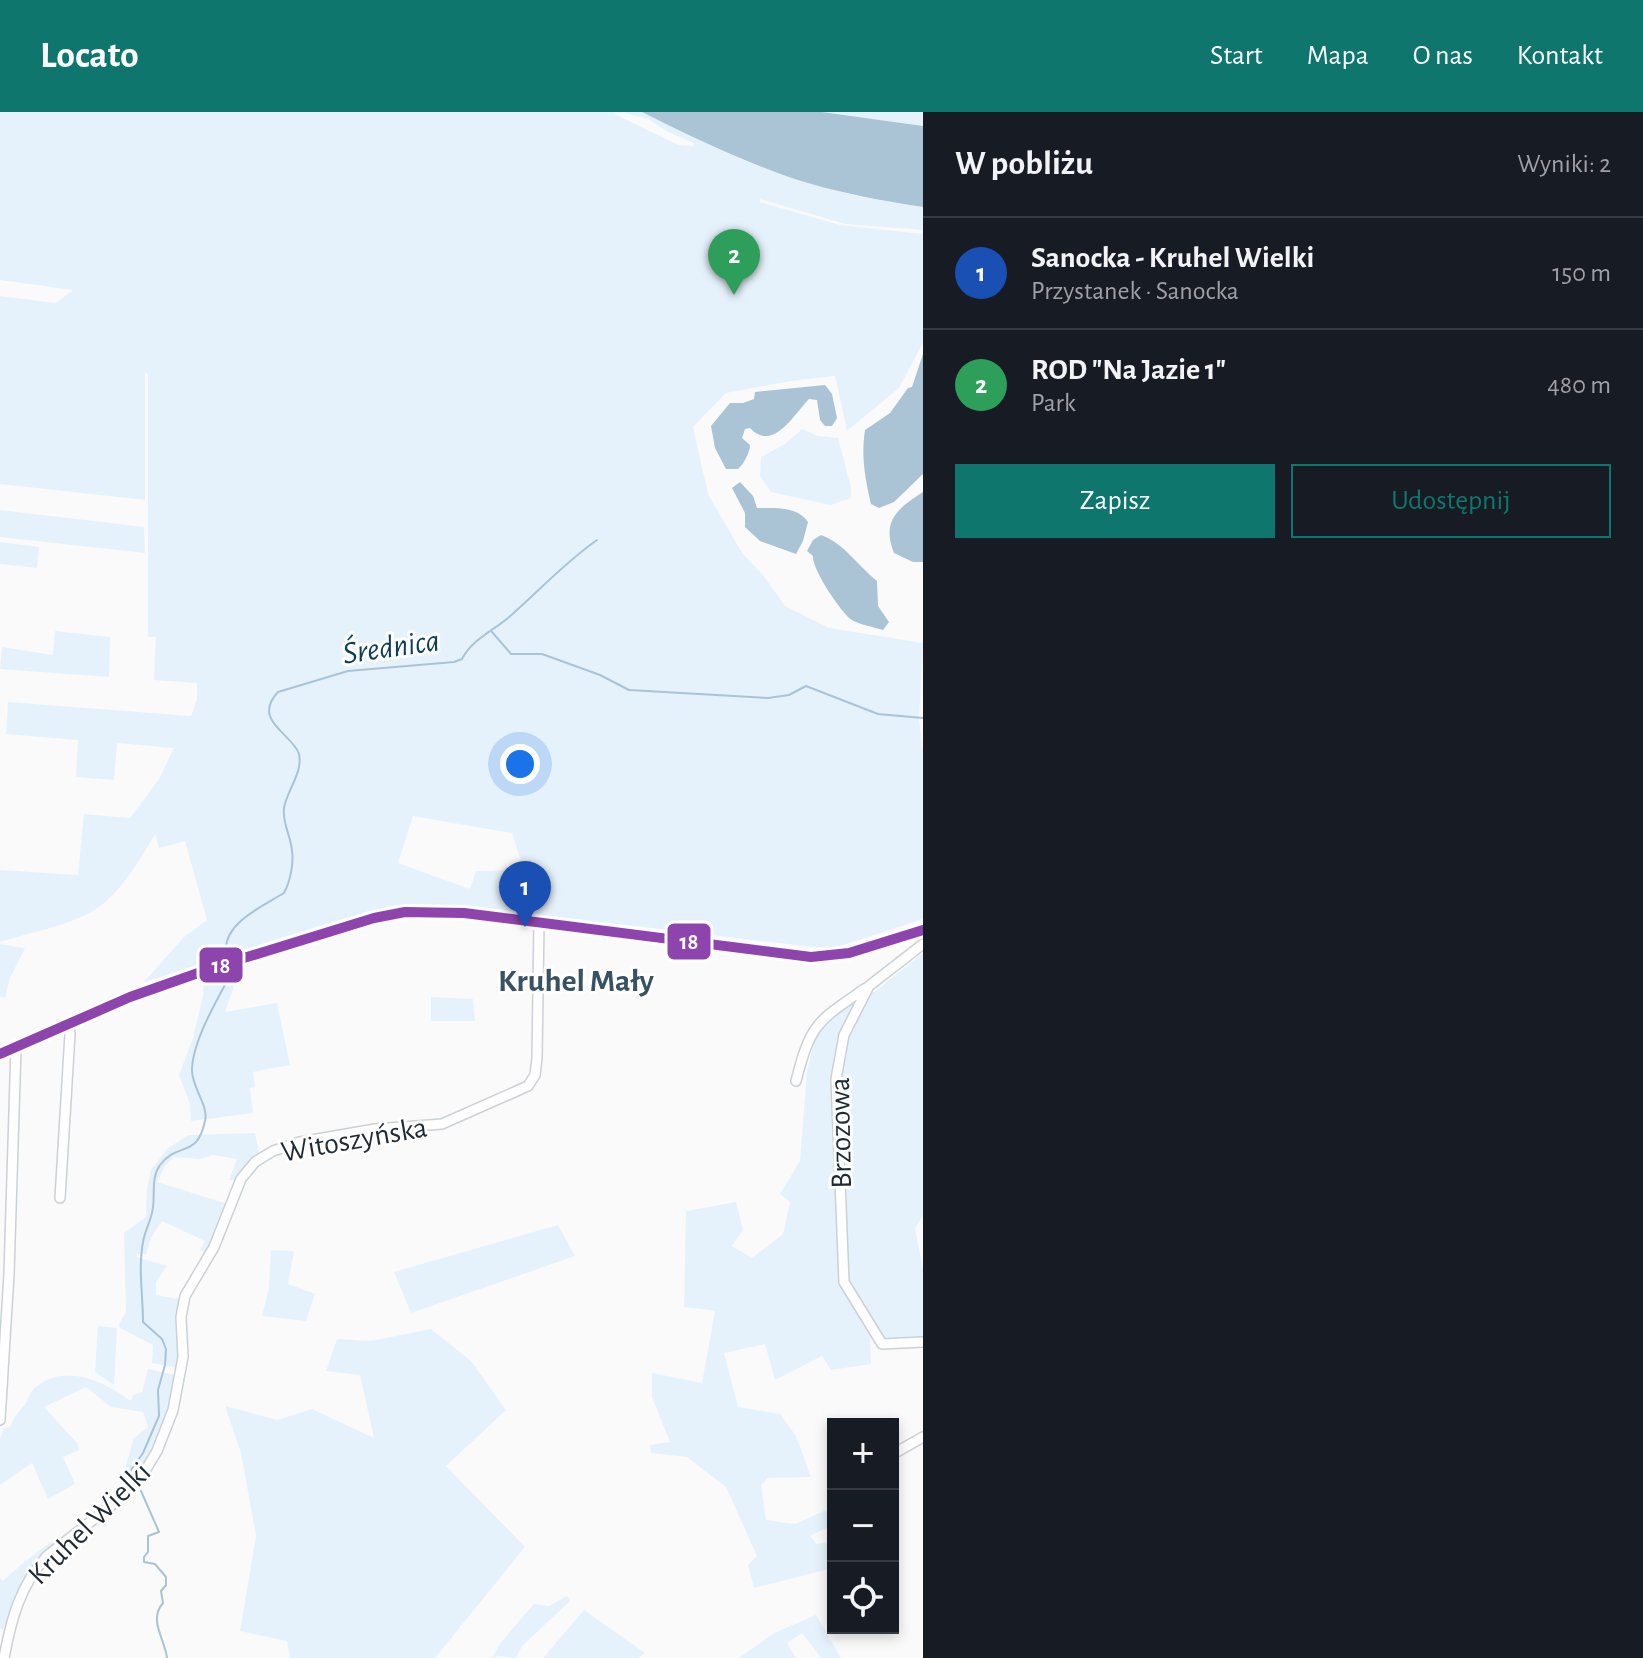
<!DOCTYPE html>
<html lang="pl">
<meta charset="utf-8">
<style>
:root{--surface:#171b24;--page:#20242c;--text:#f1f3f6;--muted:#9ea1a6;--line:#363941;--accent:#0f766e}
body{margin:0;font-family:"Alegreya Sans",sans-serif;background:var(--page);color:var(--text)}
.controls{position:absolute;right:24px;bottom:24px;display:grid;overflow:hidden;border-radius:0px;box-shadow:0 4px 12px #0003}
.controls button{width:72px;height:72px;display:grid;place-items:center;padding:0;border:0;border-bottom:2px solid var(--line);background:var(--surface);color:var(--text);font:40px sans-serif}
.you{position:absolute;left:520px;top:652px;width:28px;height:28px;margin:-20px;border:6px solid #fff;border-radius:50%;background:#1a73e8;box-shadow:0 0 0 12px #1a73e833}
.badge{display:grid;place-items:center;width:52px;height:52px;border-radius:50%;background:var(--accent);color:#fff;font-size:26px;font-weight:700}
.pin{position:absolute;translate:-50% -66px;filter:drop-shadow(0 2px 4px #0008)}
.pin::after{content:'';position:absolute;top:42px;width:28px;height:24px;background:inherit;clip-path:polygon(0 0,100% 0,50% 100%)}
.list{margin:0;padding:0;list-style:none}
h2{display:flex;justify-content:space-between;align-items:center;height:104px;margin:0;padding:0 32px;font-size:34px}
h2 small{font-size:26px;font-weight:400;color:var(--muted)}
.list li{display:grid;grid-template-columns:52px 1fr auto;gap:24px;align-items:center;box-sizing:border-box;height:112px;padding:0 32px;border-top:2px solid var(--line)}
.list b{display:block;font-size:30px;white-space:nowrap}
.list p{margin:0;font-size:26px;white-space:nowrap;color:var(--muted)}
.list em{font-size:26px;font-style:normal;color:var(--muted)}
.actions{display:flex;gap:16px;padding:24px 32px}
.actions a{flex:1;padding:18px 0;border:2px solid var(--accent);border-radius:0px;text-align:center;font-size:28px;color:var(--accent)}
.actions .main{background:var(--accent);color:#fff}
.icon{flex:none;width:44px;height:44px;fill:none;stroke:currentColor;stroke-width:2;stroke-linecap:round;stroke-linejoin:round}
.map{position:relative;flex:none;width:923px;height:1546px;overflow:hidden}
header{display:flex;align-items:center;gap:48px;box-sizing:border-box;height:112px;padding:0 40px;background:var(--accent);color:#fff}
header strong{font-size:38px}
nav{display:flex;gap:44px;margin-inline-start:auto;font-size:28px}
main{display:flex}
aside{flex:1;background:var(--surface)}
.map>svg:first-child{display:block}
</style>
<header>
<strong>Locato</strong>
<nav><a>Start</a><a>Mapa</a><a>O nas</a><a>Kontakt</a></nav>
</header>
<main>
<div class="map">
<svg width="923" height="1546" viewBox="0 0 923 1546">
<rect width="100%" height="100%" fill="#fafafa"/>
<!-- green -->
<path fill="#e6f2fb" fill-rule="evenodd" d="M0 0H611L678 33 693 34 694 31 668 20 648 7 620 0H642L744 48 808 71 861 85 923 95V118L845 112 760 87V90L840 113 923 122V231L899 276 847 319 835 264 791 269 726 281 693 315 708 382 742 441 763 463 785 494 829 516 923 531 919 607 923 643V807L831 837 465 794 396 793 325 812 144 870 184 825 207 808 185 729 159 736 155 722C142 745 119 783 96 797 71 813 29 821 0 830V758L78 763 84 702 130 706 159 667 174 636 117 631 114 668 76 665 78 628 6 622 8 590 191 604 197 587V571L154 568 156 525H148V262L145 260V388L0 372V184L56 191 73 178 0 168ZM413 704 512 721 524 758 476 759 470 777 398 751Z
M822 0H923V14Z
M802 317 818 324 838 326 851 376V386L830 393 771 380 760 364 761 345 785 332Z
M0 398 144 415 145 441 0 425Z
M0 430 39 435 37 456 0 452Z
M55 519 110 525 109 565 0 557 2 535 53 543Z
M0 832 25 836 10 866 5 886 0 885Z
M923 841V1103L915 1117 923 1156V1224L920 1227H870L871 1252 831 1258 822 1244 775 1268 765 1232 724 1241 738 1295 780 1302 796 1324 811 1365 768 1366 761 1373 766 1408 795 1412 833 1395V1413L810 1424 817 1432 833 1429V1456L754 1476 748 1453 757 1444 726 1375 687 1345 651 1341 650 1333 670 1330 652 1285V1261L702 1271 715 1199 684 1195 686 1099 736 1090 743 1118 732 1134 752 1146 783 1122 790 1090 780 1082 800 1049 807 960 815 925 840 896 863 881 874 880Z
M239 852 244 855V859L239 860 225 900 277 891 290 953 253 960 255 975 250 976 253 1001 191 1009 190 992 179 963 193 926 203 884 204 865Z
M431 885 473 887 475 909H431Z
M255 1021 259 1042 236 1068H229L237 1047 213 1043 200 1047 174 1045 165 1054 157 1070 225 1091 213 1131 207 1141 200 1138 205 1129 162 1109 151 1126 146 1142H137V1145L167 1154 156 1170V1183L179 1187C176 1210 182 1233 178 1256L152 1251 153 1233 120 1216 119 1212 126 1200 124 1121 146 1105 147 1077 151 1058 167 1037 188 1023Z
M558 1113 575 1144 411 1201 394 1160Z
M271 1138 294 1139 288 1172 315 1182 306 1209 262 1204 269 1175Z
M98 1214 117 1216 114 1273 95 1260Z
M431 1217 471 1249 506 1298 446 1354 525 1435 435 1546H290L287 1529 240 1519 256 1424 241 1341 225 1294 277 1308 312 1297 374 1326 360 1263 326 1259 337 1227 371 1229Z
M148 1257 175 1263C173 1277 172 1292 168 1307 164 1325 138 1373 120 1378L133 1327 148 1315 143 1300 111 1295 86 1275 44 1295 77 1331 79 1338 63 1345 75 1372 48 1387 32 1351 0 1373V1327L4 1316 10 1315C14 1305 17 1302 23 1295 29 1288 29 1279 37 1274 67 1251 105 1270 131 1289L133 1283 142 1280Z
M52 1429 55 1434 24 1466 3 1518 0 1516V1466L3 1469 23 1451Z
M567 1484 570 1489 522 1534 516 1546 498 1544 492 1546 501 1530 534 1492 549 1494Z
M584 1498 645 1541 638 1546H543Z
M816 1503 841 1546H821L802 1521 787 1531 796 1546H739L774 1521Z"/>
<!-- water -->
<path fill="#aac3d5" d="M642 0H822L923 14V95C884 89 845 82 808 71 750 53 696 27 642 0Z
M923 242V362L894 390 879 396 871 392C865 366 861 345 865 318L890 301 908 276 912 275Z
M825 273 832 282 837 306 832 314H825L820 308 817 288 809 287C794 302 773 341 750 316L745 317 742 326 750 333C750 340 744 352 738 357H726L715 336 711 314 730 291H743L754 287 755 280Z
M740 370 753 384 757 396C774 396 798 394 808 410L803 429 796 442 760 429 745 415V401L732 376Z
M923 380V450H913L894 441C881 409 898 396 923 380Z
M821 423C844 431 858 454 877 469L878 494 889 510 883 518C874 515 860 513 852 508 841 501 811 455 813 444L807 439 813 428Z"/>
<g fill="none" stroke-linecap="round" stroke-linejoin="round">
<!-- stream -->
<path stroke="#aac3d5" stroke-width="2" d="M492 520 511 542H542L600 563 629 578 768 586 789 583 806 574 878 602 923 606
M226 839C224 811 263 794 284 781 290 770 294 751 292 739 291 724 282 711 284 696 287 678 303 661 299 642 293 622 251 609 278 580L348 559 454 550 462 547C472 528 491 520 508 506 538 480 564 451 597 428
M132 1365 131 1358 143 1341 159 1304 158 1278 165 1253 166 1237 162 1227 143 1210C143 1183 138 1157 143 1130 145 1118 152 1107 153 1095 155 1081 151 1066 160 1053 178 1029 197 1047 205 1009 209 993 191 975 192 957 193 928 218 886 232 860
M141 1379 159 1420 148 1424V1440L144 1445V1450L155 1452 166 1465V1473L161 1479 163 1491C148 1508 165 1527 167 1546"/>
<defs>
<path id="minor" d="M923 832 869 874 844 923 836 967 844 1170 882 1232 923 1230
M796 969C811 910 818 909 866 876
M60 1086 70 922 68 911
M0 1308 9 1162 16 935
M893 1342 923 1325
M4 1546C11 1508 20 1473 47 1444L127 1381 142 1364 157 1339 173 1298 183 1245 181 1205 185 1184 214 1135 241 1067 255 1050 273 1039 300 1030 375 1017 442 1012 528 974 535 963 537 946 539 809"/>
<path id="major" d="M0 942 130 885 218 854 374 806 405 800 464 801 811 845 849 841 923 818"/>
</defs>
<!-- minor casing -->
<use href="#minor" stroke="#cbd1d5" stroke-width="12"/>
<!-- major casing -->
<use href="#major" stroke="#d5d7d8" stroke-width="15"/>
<!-- minor -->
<use href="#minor" stroke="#fefefe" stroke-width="9"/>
<!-- major -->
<use href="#major" stroke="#e0e6eb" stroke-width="12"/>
<defs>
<path id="bus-1" d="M0 942 130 885 218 854 374 806 405 800 464 801 811 845 849 841 923 818"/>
</defs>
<!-- bus-1 casing -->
<use href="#bus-1" stroke="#fff" stroke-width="16"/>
<!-- bus-1 -->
<use href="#bus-1" stroke="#8e44ad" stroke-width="10"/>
</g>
<g text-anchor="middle" stroke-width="6" stroke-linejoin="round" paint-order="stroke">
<!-- street labels -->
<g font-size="30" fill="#1e2931" stroke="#fff">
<text transform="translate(840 1021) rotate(-91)" y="10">Brzozowa</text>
<text transform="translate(354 1027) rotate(-10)" y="10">Witoszyńska</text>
<text transform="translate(89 1411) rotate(-45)" y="10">Kruhel Wielki</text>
</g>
<!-- water labels -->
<g font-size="32" font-style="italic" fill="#0f3d57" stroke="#fff">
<text transform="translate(391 534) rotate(-8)" y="11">Średnica</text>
</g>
<!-- neighbourhood labels -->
<g font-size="32" font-weight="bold" fill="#385163" stroke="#fff">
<text x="576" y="879">Kruhel Mały</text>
</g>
</g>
<g stroke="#fff" stroke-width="3">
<rect x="666" y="810" width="46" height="39" rx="8" fill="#8e44ad"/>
<rect x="198" y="834" width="46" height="38" rx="8" fill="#8e44ad"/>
</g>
<g font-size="22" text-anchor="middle" font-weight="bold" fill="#fff">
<text x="689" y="837">18</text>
<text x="221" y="861">18</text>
</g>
</svg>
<div class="controls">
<button>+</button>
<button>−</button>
<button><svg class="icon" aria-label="locate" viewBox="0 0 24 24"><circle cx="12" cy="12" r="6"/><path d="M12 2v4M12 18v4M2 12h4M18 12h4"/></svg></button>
</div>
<div class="you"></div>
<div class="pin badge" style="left:525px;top:815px;background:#1a4fb4">1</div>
<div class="pin badge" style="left:734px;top:183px;background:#2e9e5b">2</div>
</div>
<aside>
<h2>W pobliżu<small>Wyniki: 2</small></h2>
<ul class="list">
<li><span class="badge" style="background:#1a4fb4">1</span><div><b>Sanocka - Kruhel Wielki</b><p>Przystanek · Sanocka</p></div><em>150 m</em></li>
<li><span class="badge" style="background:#2e9e5b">2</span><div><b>ROD &quot;Na Jazie 1&quot;</b><p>Park</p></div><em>480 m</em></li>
</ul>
<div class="actions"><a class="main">Zapisz</a><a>Udostępnij</a></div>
</aside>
</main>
